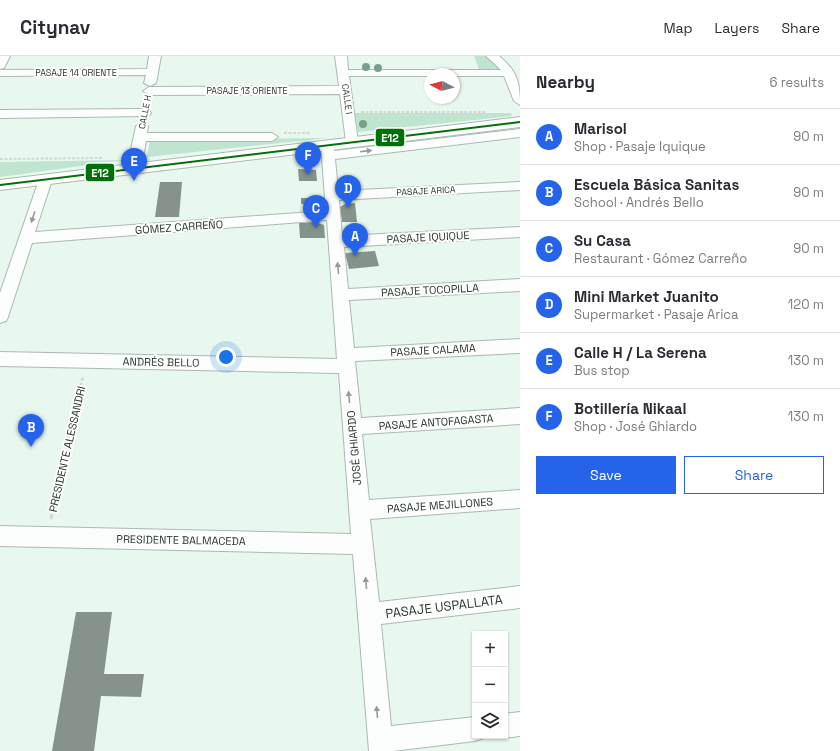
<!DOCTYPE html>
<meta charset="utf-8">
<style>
:root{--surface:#fff;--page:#f2f2f3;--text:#2b2b33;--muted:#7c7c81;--line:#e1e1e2;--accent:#2563eb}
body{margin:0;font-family:"Space Grotesk",sans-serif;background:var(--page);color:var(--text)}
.controls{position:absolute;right:12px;bottom:12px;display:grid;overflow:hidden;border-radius:0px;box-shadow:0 1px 3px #0004}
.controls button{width:36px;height:36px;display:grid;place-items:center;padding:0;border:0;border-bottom:1px solid var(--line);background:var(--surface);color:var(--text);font:20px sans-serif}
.compass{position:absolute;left:424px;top:12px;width:36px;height:36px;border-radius:50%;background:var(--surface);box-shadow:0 1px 3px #0004;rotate:277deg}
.you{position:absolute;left:226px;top:301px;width:14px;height:14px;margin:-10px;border:3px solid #fff;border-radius:50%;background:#1a73e8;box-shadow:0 0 0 6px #1a73e833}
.badge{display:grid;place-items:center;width:26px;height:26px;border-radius:50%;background:var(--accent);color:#fff;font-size:13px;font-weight:700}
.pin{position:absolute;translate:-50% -33px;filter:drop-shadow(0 1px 2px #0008)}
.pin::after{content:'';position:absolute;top:21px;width:14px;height:12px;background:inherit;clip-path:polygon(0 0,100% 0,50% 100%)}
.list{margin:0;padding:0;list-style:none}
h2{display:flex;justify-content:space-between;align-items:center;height:52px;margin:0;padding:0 16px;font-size:17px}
h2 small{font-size:13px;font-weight:400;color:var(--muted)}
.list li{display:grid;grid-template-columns:26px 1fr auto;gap:12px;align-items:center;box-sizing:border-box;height:56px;padding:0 16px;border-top:1px solid var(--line)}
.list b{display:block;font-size:15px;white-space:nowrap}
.list p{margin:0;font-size:13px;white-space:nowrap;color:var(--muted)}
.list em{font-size:13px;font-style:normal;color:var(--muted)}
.actions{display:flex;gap:8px;padding:12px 16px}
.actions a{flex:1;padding:9px 0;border:1px solid var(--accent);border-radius:0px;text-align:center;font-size:14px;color:var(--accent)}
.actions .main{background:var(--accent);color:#fff}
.icon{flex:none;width:22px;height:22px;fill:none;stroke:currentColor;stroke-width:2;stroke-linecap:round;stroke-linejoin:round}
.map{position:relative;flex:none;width:520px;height:695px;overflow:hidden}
header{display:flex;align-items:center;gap:24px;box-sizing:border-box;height:56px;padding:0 20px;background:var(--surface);border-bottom:1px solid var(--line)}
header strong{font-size:19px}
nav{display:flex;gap:22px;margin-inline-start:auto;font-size:14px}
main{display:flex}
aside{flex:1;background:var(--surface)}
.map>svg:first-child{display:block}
</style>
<header>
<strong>Citynav</strong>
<nav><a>Map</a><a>Layers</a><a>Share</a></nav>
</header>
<main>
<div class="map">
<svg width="520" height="695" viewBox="0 0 520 695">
<rect width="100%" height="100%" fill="#e8f8ef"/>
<!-- green -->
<path fill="#bfe4d0" d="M474 0H492L503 14H479Z
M355 57H511L512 60 358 76Z
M328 82 147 101 150 84Z
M125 104 0 121V106Z"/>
<!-- building -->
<path fill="#86938d" d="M298 113 316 114 317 125H299Z
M160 126H182L179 161H155Z
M301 142H319L320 148H301Z
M355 147 357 166H342L340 151 345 148Z
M316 166 324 169 325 182H300L299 167Z
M375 195 379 210 349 213 345 197Z
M76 556H112L104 618H144L141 641 101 640 94 695H52Z"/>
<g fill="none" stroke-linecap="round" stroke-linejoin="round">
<defs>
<path id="minor" d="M0 0H10L4 12 0 13Z
M149 0H161L156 27 150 30 144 27 146 19 0 20V14L147 13Z
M335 0H347L348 14H501L486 0H499C517 15 520 25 520 49L514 45 504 20H454V18H430V20H349L358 86 352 90 346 86 340 38 149 39 143 35 149 31 339 30Z
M145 53 149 54 151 57 149 60 0 62V54Z
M142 66 148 70 147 77H272L278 81 272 85H146L141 113 139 116H129L127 113 136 70Z
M520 73V81L335 103 338 135 520 126V134L339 144 342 180 520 171V181L344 191 348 233 520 223V235L349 244 354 292 520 283V297L355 305 361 362 520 352V368L362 378 369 444 520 434V452L370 463 379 546 520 530V552L381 568 391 670 475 661V680H484V682L475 685 393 695H369L353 498 0 490V470L351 478 339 317 0 310V296L337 303 327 164 32 187 8 261 6 265 0 267V237L40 121H50L52 124 35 176 326 155 321 89 322 86H332L334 95Z
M520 656V680L505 682 500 680H505V658Z"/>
<path id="major" d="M520 61V71L0 134V124Z"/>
</defs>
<!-- minor casing -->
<use href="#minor" stroke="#abb9b1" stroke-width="2"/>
<!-- major casing -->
<use href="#major" stroke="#abb9b1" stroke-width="2"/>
<!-- path-far2 -->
<path stroke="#d4d9d6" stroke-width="2" stroke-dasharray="3 1.5" stroke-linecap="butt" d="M361 56H486
M284 77H311
M0 103 102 102"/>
<!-- path-far1 -->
<path stroke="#d4d9d6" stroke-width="2.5" stroke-dasharray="3.5 2" stroke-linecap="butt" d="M65 400 83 320"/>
<!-- path -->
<path stroke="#d4d9d6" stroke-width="3" stroke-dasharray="5 2.5" stroke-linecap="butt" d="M51 463 65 399"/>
<!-- minor -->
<use href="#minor" fill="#fcfefd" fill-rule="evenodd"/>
<!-- major -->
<use href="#major" fill="#fcfefd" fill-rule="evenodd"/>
<defs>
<path id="bus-1" d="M520 65V67L0 130V128Z"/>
</defs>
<!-- bus-1 casing -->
<use href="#bus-1" stroke="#fff" stroke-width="3"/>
<!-- bus-1 -->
<use href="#bus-1" fill="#007106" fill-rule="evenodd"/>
</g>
<!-- trees -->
<g fill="#789f8e">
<circle cx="366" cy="11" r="4"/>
<circle cx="378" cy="12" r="4"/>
<circle cx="363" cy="68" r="4"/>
</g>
<!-- one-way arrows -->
<defs><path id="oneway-solid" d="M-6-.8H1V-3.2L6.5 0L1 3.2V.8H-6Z"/></defs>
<g fill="#949c98">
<use href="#oneway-solid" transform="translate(366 95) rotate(-7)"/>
<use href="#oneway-solid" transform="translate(33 161) rotate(108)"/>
<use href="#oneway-solid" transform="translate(338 212) rotate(-95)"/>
<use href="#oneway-solid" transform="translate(349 341) rotate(-95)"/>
<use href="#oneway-solid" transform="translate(366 527) rotate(-95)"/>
<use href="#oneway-solid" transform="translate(377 656) rotate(-95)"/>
</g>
<g text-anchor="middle" stroke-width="4" stroke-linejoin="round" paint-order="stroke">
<!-- far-street labels -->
<g font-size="9" fill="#2b3a32" stroke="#fff">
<text x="76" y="20">PASAJE 14 ORIENTE</text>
<text x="247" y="38">PASAJE 13 ORIENTE</text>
<text transform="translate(347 43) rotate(82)" y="3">CALLE I</text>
<text transform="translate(145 56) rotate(-79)" y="3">CALLE H</text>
<text transform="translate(426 135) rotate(-3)" y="3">PASAJE ARICA</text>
</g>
<!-- street labels -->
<g font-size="11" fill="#2b3a32" stroke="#fff">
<text transform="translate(179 171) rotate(-4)" y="4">GÓMEZ CARREÑO</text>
<text transform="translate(428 181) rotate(-3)" y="4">PASAJE IQUIQUE</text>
<text transform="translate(430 234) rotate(-3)" y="4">PASAJE TOCOPILLA</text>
<text transform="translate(433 294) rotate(-3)" y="4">PASAJE CALAMA</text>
<text transform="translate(161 306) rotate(1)" y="4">ANDRÉS BELLO</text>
<text transform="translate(436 366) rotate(-4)" y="4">PASAJE ANTOFAGASTA</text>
<text transform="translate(354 392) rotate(-95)" y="4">JOSÉ GHIARDO</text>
<text transform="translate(67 393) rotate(-77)" y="4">PRESIDENTE ALESSANDRI</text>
<text transform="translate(440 449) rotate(-4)" y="4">PASAJE MEJILLONES</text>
<text transform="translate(181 484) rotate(1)" y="4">PRESIDENTE BALMACEDA</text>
</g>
<!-- near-street labels -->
<g font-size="13" fill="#2b3a32" stroke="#fff">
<text transform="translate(444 550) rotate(-7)" y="5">PASAJE USPALLATA</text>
</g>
</g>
<g stroke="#fff" stroke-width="1.5">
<rect x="375" y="72" width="30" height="19" rx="4" fill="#007106"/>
<rect x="85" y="107" width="30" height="19" rx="4" fill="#007106"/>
</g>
<g font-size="11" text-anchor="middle" font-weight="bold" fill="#fff">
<text x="390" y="86">E12</text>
<text x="100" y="121">E12</text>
</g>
</svg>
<div class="controls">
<button>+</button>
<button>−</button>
<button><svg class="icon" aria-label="layers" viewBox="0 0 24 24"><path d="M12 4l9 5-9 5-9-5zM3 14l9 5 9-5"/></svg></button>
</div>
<svg class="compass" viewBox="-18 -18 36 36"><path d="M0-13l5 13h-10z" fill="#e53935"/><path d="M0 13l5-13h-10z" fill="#7c7c81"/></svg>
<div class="you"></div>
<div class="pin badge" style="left:355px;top:200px">A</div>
<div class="pin badge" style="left:31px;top:391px">B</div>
<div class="pin badge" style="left:316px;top:172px">C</div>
<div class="pin badge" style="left:348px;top:152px">D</div>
<div class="pin badge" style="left:134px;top:125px">E</div>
<div class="pin badge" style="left:308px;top:119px">F</div>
</div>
<aside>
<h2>Nearby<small>6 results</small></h2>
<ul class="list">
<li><span class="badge">A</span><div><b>Marisol</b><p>Shop · Pasaje Iquique</p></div><em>90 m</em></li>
<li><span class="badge">B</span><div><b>Escuela Básica Sanitas</b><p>School · Andrés Bello</p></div><em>90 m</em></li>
<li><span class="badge">C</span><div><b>Su Casa</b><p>Restaurant · Gómez Carreño</p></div><em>90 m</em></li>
<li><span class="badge">D</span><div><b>Mini Market Juanito</b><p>Supermarket · Pasaje Arica</p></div><em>120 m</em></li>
<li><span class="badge">E</span><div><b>Calle H / La Serena</b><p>Bus stop</p></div><em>130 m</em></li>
<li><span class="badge">F</span><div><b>Botillería Nikaal</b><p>Shop · José Ghiardo</p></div><em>130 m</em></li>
</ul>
<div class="actions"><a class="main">Save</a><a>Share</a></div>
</aside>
</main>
